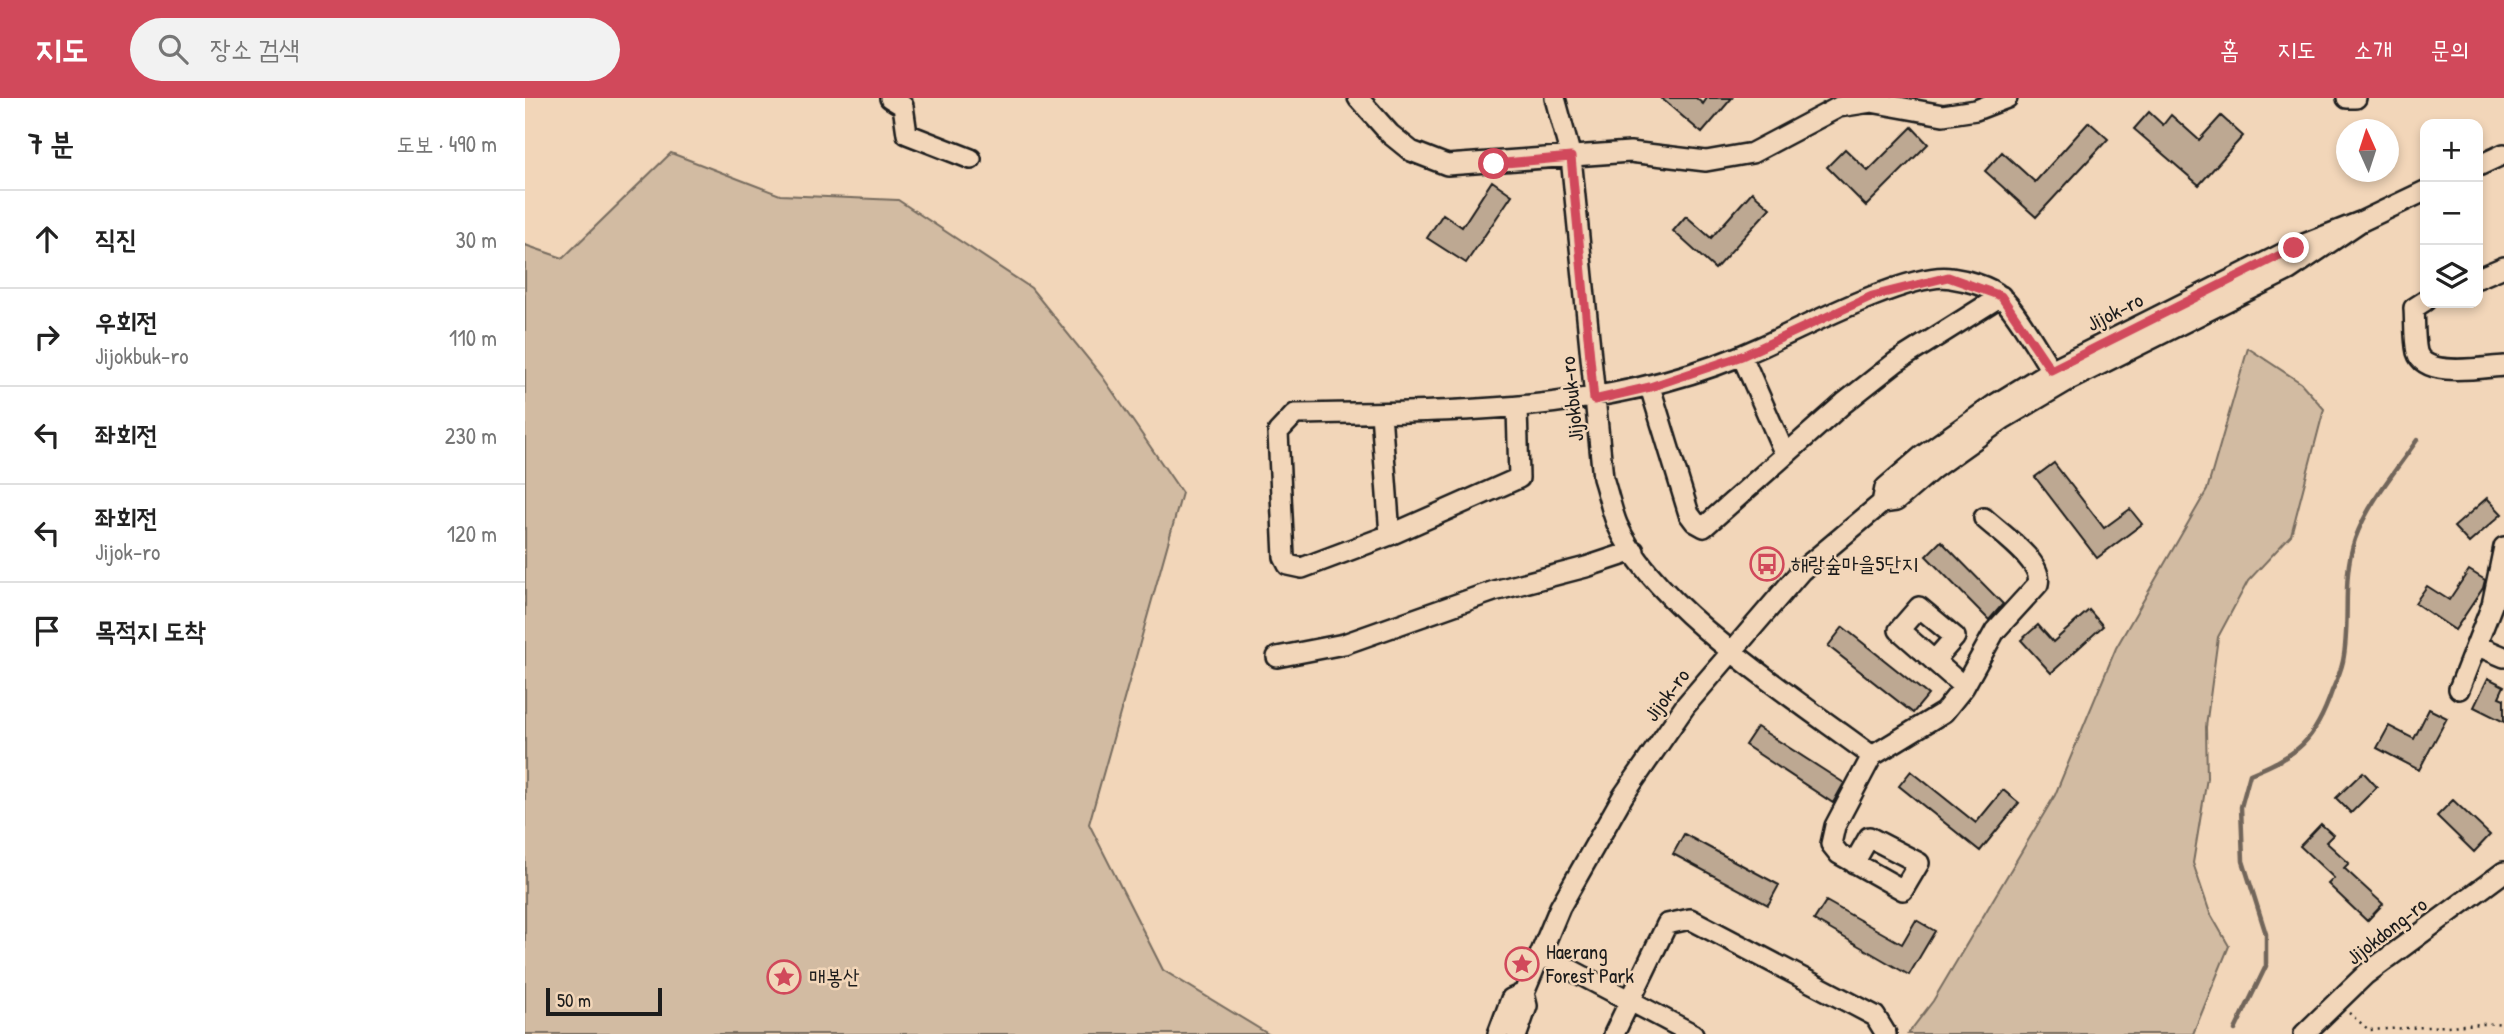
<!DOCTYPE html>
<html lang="ko">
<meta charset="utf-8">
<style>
:root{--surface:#fff;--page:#f2f2f2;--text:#222;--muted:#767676;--line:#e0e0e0;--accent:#d1495b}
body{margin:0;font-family:"Patrick Hand","Poor Story",sans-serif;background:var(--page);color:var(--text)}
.controls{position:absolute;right:21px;top:21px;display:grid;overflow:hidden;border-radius:14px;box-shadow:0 4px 10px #0003}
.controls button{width:63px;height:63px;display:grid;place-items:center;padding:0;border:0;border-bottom:2px solid var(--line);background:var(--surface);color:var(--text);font:35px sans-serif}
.compass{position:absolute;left:1811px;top:21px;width:63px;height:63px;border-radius:50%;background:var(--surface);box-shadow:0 4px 10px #0003;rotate:357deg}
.scale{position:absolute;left:21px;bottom:18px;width:116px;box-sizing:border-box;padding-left:7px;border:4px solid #1c1c1c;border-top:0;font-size:19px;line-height:24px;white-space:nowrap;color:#1c1c1c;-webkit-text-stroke:5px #f2d6b9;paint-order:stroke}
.stop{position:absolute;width:21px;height:21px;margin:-16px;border:5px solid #d1495b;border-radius:50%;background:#fff}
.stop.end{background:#d1495b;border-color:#fff;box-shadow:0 2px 7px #0008}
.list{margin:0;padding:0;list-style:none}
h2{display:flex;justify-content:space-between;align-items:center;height:91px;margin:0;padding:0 28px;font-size:30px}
h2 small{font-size:23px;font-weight:400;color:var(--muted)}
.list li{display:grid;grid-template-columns:46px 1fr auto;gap:21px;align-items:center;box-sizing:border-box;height:98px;padding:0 28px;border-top:2px solid var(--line)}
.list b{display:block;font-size:26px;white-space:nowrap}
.list p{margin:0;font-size:23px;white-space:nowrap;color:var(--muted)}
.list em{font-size:23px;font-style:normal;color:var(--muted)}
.icon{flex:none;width:38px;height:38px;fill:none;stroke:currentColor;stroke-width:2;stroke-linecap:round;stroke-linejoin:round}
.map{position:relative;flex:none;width:1979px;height:936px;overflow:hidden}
header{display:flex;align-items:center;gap:42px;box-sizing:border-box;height:98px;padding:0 35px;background:var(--accent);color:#fff}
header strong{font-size:33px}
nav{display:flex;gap:38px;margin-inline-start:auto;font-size:24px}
.search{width:490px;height:63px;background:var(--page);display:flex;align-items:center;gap:18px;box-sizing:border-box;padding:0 24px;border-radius:38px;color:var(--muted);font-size:26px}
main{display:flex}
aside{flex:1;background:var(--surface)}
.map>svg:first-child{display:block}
</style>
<header>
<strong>지도</strong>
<div class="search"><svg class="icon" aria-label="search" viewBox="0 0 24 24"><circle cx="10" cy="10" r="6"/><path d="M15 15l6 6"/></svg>장소 검색</div>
<nav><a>홈</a><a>지도</a><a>소개</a><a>문의</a></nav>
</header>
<main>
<aside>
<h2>7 분<small>도보 · 490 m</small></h2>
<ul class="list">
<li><svg class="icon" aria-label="ahead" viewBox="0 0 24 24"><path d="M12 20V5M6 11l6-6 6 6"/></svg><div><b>직진</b></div><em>30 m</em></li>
<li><svg class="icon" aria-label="right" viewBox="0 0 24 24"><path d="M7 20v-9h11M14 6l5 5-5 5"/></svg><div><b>우회전</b><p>Jijokbuk-ro</p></div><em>110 m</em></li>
<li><svg class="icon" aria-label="left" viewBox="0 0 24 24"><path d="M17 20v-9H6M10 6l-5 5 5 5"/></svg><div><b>좌회전</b></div><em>230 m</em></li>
<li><svg class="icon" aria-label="left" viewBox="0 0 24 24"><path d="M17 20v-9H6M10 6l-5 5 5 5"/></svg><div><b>좌회전</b><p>Jijok-ro</p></div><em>120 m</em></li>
<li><svg class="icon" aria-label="arrive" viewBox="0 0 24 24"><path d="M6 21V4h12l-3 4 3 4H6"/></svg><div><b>목적지 도착</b></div></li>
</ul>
</aside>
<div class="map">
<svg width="1979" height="936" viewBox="0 0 1979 936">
<rect width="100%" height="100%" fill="#f2d6b9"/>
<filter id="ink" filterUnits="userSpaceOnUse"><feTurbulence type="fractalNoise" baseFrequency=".0143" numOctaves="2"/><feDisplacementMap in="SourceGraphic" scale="14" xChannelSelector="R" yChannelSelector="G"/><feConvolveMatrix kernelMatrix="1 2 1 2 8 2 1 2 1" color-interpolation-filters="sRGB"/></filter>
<g filter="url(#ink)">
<!-- green -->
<path fill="#d2bba2" stroke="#776c5f" stroke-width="2" d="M146 55 255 97 373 102 506 190 577 278 657 395 564 726 638 872 743 936H0V147L38 160Z
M1723 250 1776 285 1799 311 1766 437 1723 483 1693 539 1681 629 1682 680 1668 765 1685 815 1704 848 1668 936H1383L1408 903 1530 697 1591 550 1682 392Z"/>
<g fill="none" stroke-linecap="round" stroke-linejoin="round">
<!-- stream -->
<path stroke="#71655a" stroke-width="4.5" d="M1710 932 1741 868V836L1718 763 1716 709 1725 676C1773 657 1790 643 1807 593 1811 584 1816 573 1818 563 1826 523 1816 481 1830 441 1843 405 1870 374 1892 342"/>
</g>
<!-- building -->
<path fill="#bda892" stroke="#1c1c1c" stroke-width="2" d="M1136 0H1171L1178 6 1182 0H1207L1177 35Z
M1624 14 1638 27 1646 17 1674 42 1696 18 1718 38 1674 87 1609 31Z
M1564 24 1583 41 1511 119 1460 73 1477 54 1510 84Z
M1387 29 1403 46 1341 108 1302 69 1320 51 1343 73Z
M967 83 987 97 941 165 902 140 918 116 937 129Z
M1227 94 1245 110 1190 171 1148 133 1161 118 1186 140Z
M1529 365 1579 430 1605 411 1617 426 1572 460 1510 379Z
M1962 400 1977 416 1944 445 1929 429Z
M1416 443 1478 506 1464 522 1401 458Z
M1944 472 1960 482 1958 490 1930 532 1890 505 1902 488 1924 502Z
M1564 512 1578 528 1526 575 1496 542 1513 527 1528 544Z
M1318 529 1403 597 1388 615 1303 548Z
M1963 580 1979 588 1974 599 1979 601V624L1949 609Z
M1904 611 1922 620 1894 672 1852 650 1864 628 1889 641Z
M1232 629 1319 685 1308 705 1220 647Z
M1386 673 1451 725 1478 692 1494 705 1455 753 1374 688Z
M1838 674 1852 689 1826 715 1811 700Z
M1928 702 1965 737 1949 754 1912 718Z
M1796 726 1808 737 1801 744 1824 765 1819 770 1858 806 1842 823 1803 786 1809 780 1775 748Z
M1159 736 1254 787 1243 807 1148 756Z
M1301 803 1377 846 1391 822 1410 833 1384 877 1289 822Z"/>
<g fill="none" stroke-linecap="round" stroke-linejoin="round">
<defs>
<path id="minor" d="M365 0 378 8 382 36 446 61
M833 0 865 36 886 53 922 67 1105 54 1181 63 1227 55 1314 9 1346 4 1418 17 1451 12 1482 0
M1030 0 1046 59 1078 380C1083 395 1086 411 1092 426 1127 509 1274 603 1347 658
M1822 0H1831
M1953 68 1979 56
M1953 180 1979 169
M1900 203 1889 210C1890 224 1889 241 1892 254 1900 281 1958 269 1979 268
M1217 258 1259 354
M1125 289 1164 416 1170 424 1179 429 1319 305 1371 264 1476 198
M992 310 994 380 865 437 777 470 763 467 759 459 753 334 770 316C930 313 1089 317 1238 248 1277 230 1387 173 1426 180 1440 182 1464 188 1475 198 1491 212 1513 252 1526 272
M856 315 865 437
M1357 405 1360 390 1397 358 1469 307 1526 272 1769 150 1835 124 1900 93
M1953 548 1979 559
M752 559 819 546 969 493 1061 469 1109 453
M1409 563 1430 539 1394 509 1374 532 1439 589
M1934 591 1967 507 1979 449
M1329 765 1344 739 1394 765 1378 792 1314 756 1306 746 1310 728 1347 658 1419 614 1439 589 1470 533 1513 486C1519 464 1475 435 1459 420
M1016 856 1168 936
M973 936 986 901 999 895
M992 936 1002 908 999 895 1035 809 1098 698 1161 607 1276 473 1357 405 1371 403 1408 371 1478 321 1544 282 1764 172 1835 124
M1089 936 1142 826 1165 821 1350 918 1361 936
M1779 936 1841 876 1979 774"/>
</defs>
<!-- minor casing -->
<use href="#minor" stroke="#1c1c1c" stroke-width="24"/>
<!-- path -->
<path stroke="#1c1c1c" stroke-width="2.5" stroke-dasharray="2 5" stroke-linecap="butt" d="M1824 915 1844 932 1979 925"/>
<!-- minor -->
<use href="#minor" stroke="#f2d6b9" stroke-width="19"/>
</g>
</g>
<g fill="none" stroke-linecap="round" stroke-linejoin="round" filter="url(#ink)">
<!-- route -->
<path stroke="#d1495b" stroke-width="9" d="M969 66 1046 59 1069 302 1125 289 1217 258 1347 198 1423 179 1476 198 1526 272 1769 150"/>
</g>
<!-- icons -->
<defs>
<symbol id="bus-ring" viewBox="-11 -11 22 22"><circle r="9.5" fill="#f2d6b9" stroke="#d1495b" stroke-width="1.5"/><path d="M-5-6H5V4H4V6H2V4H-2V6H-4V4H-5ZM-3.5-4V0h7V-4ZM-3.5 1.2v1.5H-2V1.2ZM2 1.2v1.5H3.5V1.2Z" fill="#d1495b"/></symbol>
<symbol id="sight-ring" viewBox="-11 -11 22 22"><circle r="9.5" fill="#f2d6b9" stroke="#d1495b" stroke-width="1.5"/><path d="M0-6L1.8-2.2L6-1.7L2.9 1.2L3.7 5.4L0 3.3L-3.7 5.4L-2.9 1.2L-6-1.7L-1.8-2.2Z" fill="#d1495b"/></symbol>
</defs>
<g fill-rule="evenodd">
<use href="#bus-ring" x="1223" y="447" width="38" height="38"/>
<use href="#sight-ring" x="978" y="847" width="38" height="38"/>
<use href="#sight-ring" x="240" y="860" width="38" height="38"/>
</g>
<g text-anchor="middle" stroke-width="5" stroke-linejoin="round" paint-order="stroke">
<!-- street labels -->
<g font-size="21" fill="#1c1c1c" stroke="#f2d6b9">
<text transform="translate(1590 214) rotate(-27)" y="7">Jijok-ro</text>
<text transform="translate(1047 301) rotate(-96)" y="7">Jijokbuk-ro</text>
<text transform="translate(1142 597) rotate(-53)" y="7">Jijok-ro</text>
<text transform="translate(1862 833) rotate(-38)" y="7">Jijokdong-ro</text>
</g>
<!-- poi labels -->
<g font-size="21" fill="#1c1c1c" stroke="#f2d6b9" text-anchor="start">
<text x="1266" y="473">해랑숲마을5단지</text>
<text x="1021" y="861">Haerang<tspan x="1021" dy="24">Forest Park</tspan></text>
<text x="284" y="886">매봉산</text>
</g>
</g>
</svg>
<div class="controls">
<button>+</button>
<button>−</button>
<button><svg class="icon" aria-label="layers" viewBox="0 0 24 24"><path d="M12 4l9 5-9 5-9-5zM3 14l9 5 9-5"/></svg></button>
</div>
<svg class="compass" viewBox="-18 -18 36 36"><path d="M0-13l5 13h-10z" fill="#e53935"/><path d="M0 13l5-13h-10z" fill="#767676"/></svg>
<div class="scale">50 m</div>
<div class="stop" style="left:969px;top:66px"></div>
<div class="stop end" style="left:1769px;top:150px"></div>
</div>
</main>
